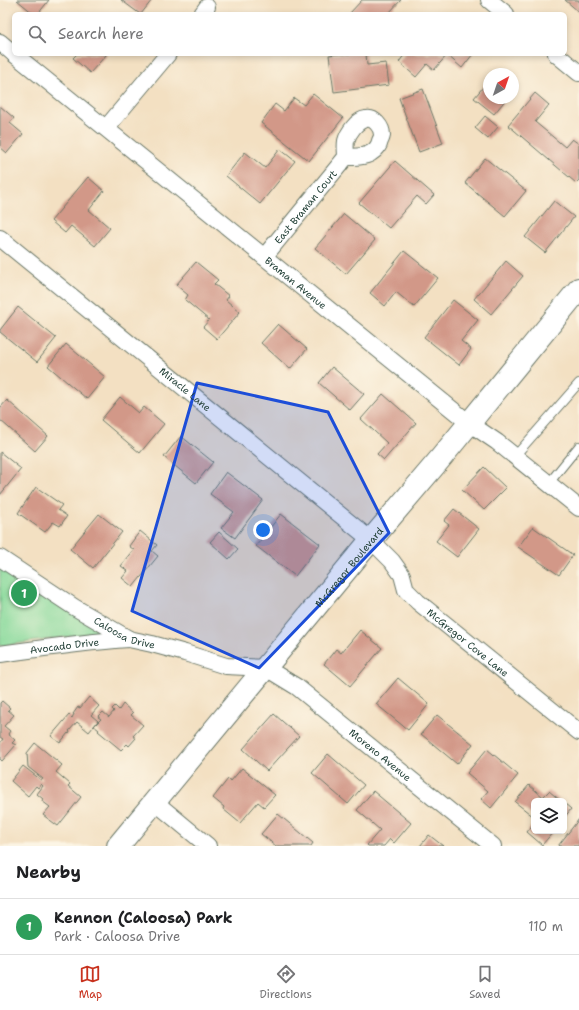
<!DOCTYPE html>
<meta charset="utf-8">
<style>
:root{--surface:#fff;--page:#f2f2f2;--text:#202124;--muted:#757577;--line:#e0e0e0;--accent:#c8321e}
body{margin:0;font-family:"Shantell Sans",sans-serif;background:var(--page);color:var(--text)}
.controls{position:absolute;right:12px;bottom:12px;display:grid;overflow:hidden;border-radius:6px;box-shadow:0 2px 6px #0003}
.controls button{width:36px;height:36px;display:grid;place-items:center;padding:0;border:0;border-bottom:1px solid var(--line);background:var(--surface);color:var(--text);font:20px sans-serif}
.compass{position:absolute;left:483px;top:68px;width:36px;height:36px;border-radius:50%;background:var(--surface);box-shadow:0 2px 6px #0003;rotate:40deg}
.you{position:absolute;left:263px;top:530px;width:14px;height:14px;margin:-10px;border:3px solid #fff;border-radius:50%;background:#1a73e8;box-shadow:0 0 0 6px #1a73e833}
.badge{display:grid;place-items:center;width:26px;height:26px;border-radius:50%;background:var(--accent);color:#fff;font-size:13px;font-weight:700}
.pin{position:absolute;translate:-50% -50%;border:2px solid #fff;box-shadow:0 1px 4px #0006}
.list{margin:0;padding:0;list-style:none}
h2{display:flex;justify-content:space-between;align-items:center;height:52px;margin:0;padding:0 16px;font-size:17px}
h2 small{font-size:13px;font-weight:400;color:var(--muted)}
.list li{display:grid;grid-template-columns:26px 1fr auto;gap:12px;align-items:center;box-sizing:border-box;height:56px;padding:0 16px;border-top:1px solid var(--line)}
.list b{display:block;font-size:15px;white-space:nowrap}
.list p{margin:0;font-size:13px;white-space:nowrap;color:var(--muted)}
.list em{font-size:13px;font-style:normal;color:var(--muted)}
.icon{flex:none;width:22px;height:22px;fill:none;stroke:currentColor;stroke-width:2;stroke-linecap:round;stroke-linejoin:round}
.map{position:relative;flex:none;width:579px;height:846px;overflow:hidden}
.search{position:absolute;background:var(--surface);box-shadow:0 2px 6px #0003;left:12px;right:12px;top:12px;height:44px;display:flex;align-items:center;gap:10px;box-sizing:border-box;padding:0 14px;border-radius:6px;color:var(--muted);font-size:15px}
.sheet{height:108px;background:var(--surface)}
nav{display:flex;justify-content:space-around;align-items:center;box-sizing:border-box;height:56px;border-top:1px solid var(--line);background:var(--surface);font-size:11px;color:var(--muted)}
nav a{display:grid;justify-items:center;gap:2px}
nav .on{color:var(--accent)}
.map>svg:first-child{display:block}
</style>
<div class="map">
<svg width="579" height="846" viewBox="0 0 579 846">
<rect width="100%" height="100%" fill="#fcf5e5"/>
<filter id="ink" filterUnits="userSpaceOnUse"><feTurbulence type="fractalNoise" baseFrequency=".025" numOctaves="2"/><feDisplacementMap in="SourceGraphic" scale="8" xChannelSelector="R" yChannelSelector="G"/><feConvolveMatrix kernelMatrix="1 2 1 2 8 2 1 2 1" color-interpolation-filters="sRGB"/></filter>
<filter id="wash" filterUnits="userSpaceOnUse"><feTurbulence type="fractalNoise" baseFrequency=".012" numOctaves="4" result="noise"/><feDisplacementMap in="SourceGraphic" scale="16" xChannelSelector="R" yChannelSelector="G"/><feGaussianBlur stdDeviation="0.9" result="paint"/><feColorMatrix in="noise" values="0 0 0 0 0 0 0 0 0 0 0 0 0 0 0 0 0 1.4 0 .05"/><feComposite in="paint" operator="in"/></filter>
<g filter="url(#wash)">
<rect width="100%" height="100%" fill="#f3e0c2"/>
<!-- green -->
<path fill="#86d99a" stroke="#528b67" d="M0 561 98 630 97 633 0 646Z"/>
<g id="blocks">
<!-- building -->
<path fill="#d29888" d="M17 0H49L38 14H34Z
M121 0H152L141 14H140Z
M362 0H401L388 14H349Z
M565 0H579V12Z
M77 54H107L90 73 73 58Z
M339 54H366L367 65 386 63 389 85 334 92 329 55Z
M405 54H473L462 68 447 55 434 70 427 64 416 77 399 62Z
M489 80V98H507L494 114 474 98Z
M423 89 443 143 419 152 399 98Z
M535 93 549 105 535 122 565 147 572 139 579 144V180L576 183 508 125Z
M313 94 343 118 309 161 261 123 275 104 284 111 294 98 304 105Z
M0 106 14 118 10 123 23 134 7 153 0 147Z
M485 116 498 127 488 139 475 128Z
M280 149 295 161 260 204 226 176 245 152 265 168Z
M485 158 526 191 505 216 465 183Z
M395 161 434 195 426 204 417 196 389 228 359 203Z
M88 177 104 191 89 210 110 228 95 246 71 226 65 233 51 221Z
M554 201 574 217 545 253 525 237Z
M344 214 375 240 346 274 315 248Z
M404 251 438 278 414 307 396 292 385 306 370 293Z
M506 261 523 276 491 314 474 299Z
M196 262 218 280 214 284 229 296 226 300 240 312 217 339 203 327 209 320 185 300 188 295 176 285Z
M453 300 478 320 461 341 471 349 459 365 424 337Z
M18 307 56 338 37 362 0 332V330Z
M278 324 307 349 290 369 261 343Z
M66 344 105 377 87 399 48 366Z
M332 367 364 394 350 410 319 383Z
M383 394 416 423 384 460 377 454 387 443 361 419Z
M120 397 139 413 144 407 164 424 140 453 101 420Z
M7 400 48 436 35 451 0 420V408Z
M181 436 213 462 196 483 164 457Z
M0 452 21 469 0 495Z
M484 467 506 488 484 510 462 490Z
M226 472 263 500 235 538 221 528 234 512 210 494Z
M36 487 62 505 58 510 67 516 60 526 53 522 45 532 18 513Z
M454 509 479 529 457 557 436 541 449 525 444 521Z
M99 514 122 532 93 568 70 549Z
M281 514 320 544 295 576 256 546Z
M533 527 573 555 559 575 518 547Z
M140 531 157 545 152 551 158 556 133 587 122 578 128 571 121 566 134 550 129 546Z
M219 532 238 549 229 559 210 542Z
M360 630 382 648 350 686 324 664 336 649 341 653Z
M398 678 429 704 408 730 376 704Z
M89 697 99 706 91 715 98 721 89 732 77 722 69 731 70 732 69 734 68 733 60 743 51 736 69 715 72 718 74 714H73L78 707 80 708Z
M2 701 10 708 8 710 14 715 4 726 10 731 8 734 15 740 12 743 16 745 2 761 0 759V743L3 739 0 737V703Z
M123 704 133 713 131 715 143 725 133 736 136 738 129 746 127 744 121 750 98 731 99 730 94 726 101 719 98 717 103 712 109 717 114 711 112 709 115 706 119 710Z
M274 714 299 736 267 771 243 749Z
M437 715 473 744 457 764 421 734Z
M35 743 62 765 56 772 70 784 68 786 81 797 58 826 43 815 50 807 42 801 43 799 37 794 43 786 41 784 38 788 36 786 28 796 11 781 23 766 41 780 43 779 28 767 27 753Z
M487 749 518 775 491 808 481 799 488 791 467 773Z
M328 754 364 785 348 804 312 773Z
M242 768 275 795 264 807 258 802 240 823 223 809 224 807 213 798 228 779 231 781Z
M529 785 543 797 549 791 561 801H534V817L515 802Z
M373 791 411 823 394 843 390 839 384 846H368L367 845 380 830 357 810Z
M564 803 571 809 564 818Z
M278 814 313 843 311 846H276L261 834Z
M579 819V846H558Z
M534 823V831H554L542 845 527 832Z
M429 835 443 846H420Z"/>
</g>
</g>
<g filter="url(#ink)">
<use href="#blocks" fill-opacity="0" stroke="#697666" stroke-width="1"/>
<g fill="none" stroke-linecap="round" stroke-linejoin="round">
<defs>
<path id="lane" d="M515 456 579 383
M549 483 579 446"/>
<g id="street">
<path d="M489 0 506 14"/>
<path d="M202 14 207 7"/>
<path d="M0 42 14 54"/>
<path id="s1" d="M14 54 469 423 497 442 579 508"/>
<path d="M556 54 579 73"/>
<path d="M106 128 168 54"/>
<path id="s2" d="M0 238 371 540 392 561 402 575 406 590 418 602 579 732"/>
<path id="s3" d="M264 257 346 157C346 152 345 147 346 141 348 133 357 120 366 119 374 117 382 127 382 135 382 137 381 139 380 141 379 146 376 150 371 153 365 157 354 157 346 157"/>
<path id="s4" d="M0 558 74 607 129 639 152 644 185 653 226 666 266 668 297 687 493 846"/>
<path id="s5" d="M0 654C43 648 85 642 129 639"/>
<path d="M155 802 208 846"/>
</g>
<g id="secondary">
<path id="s6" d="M118 846 371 540 440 459 579 289"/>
</g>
</defs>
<!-- lane casing -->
<use href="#lane" stroke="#697666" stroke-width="10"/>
<!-- street casing -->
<use href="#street" stroke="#697666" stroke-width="18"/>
<!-- secondary casing -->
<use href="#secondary" stroke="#697666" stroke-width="24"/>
<!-- lane -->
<use href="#lane" stroke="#fff" stroke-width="8"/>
<!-- street -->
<use href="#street" stroke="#fff" stroke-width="16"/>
<!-- secondary -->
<use href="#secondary" stroke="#fff" stroke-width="22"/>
</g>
</g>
<!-- marked area -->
<path fill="#1d4ed8" fill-opacity="0.2" stroke="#1d4ed8" stroke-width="3" stroke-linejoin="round" d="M197 383 328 412 389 533 259 668 132 611Z"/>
<g text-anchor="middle" stroke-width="3" stroke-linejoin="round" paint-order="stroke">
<!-- street labels -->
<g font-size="10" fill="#1f3d34" stroke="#fcf5e5">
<text dy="4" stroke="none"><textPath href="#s3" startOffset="65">East Braman Court</textPath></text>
<text dy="4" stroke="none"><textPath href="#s1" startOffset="363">Braman Avenue</textPath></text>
<text dy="4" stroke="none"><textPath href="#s2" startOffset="239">Miracle Lane</textPath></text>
<text dy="4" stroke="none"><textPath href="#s6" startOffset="362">McGregor Boulevard</textPath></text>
<text dy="4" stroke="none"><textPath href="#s4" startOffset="146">Caloosa Drive</textPath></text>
<text dy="4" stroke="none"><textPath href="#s2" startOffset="622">McGregor Cove Lane</textPath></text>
<text dy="4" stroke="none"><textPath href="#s5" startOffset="65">Avocado Drive</textPath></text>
<text dy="4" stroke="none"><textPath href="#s4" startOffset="437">Moreno Avenue</textPath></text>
</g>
</g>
</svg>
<div class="controls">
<button><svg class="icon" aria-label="layers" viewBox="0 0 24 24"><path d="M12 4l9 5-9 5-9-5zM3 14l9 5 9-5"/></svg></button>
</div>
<svg class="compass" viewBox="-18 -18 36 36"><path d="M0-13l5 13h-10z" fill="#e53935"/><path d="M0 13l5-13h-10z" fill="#757577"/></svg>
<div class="you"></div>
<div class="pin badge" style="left:24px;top:593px;background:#2e9e5b">1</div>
<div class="search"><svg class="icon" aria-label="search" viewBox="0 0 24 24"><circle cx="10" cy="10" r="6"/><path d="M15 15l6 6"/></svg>Search here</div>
</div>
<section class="sheet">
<h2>Nearby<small></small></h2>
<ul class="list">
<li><span class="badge" style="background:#2e9e5b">1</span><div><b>Kennon (Caloosa) Park</b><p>Park · Caloosa Drive</p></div><em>110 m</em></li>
</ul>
</section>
<nav>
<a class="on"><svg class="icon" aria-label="map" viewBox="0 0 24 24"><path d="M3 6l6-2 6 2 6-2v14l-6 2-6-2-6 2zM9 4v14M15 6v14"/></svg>Map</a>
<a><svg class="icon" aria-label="directions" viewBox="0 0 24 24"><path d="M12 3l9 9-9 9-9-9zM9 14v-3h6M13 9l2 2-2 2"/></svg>Directions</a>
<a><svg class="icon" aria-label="saved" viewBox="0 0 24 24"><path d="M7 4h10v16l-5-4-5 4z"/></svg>Saved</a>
</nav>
